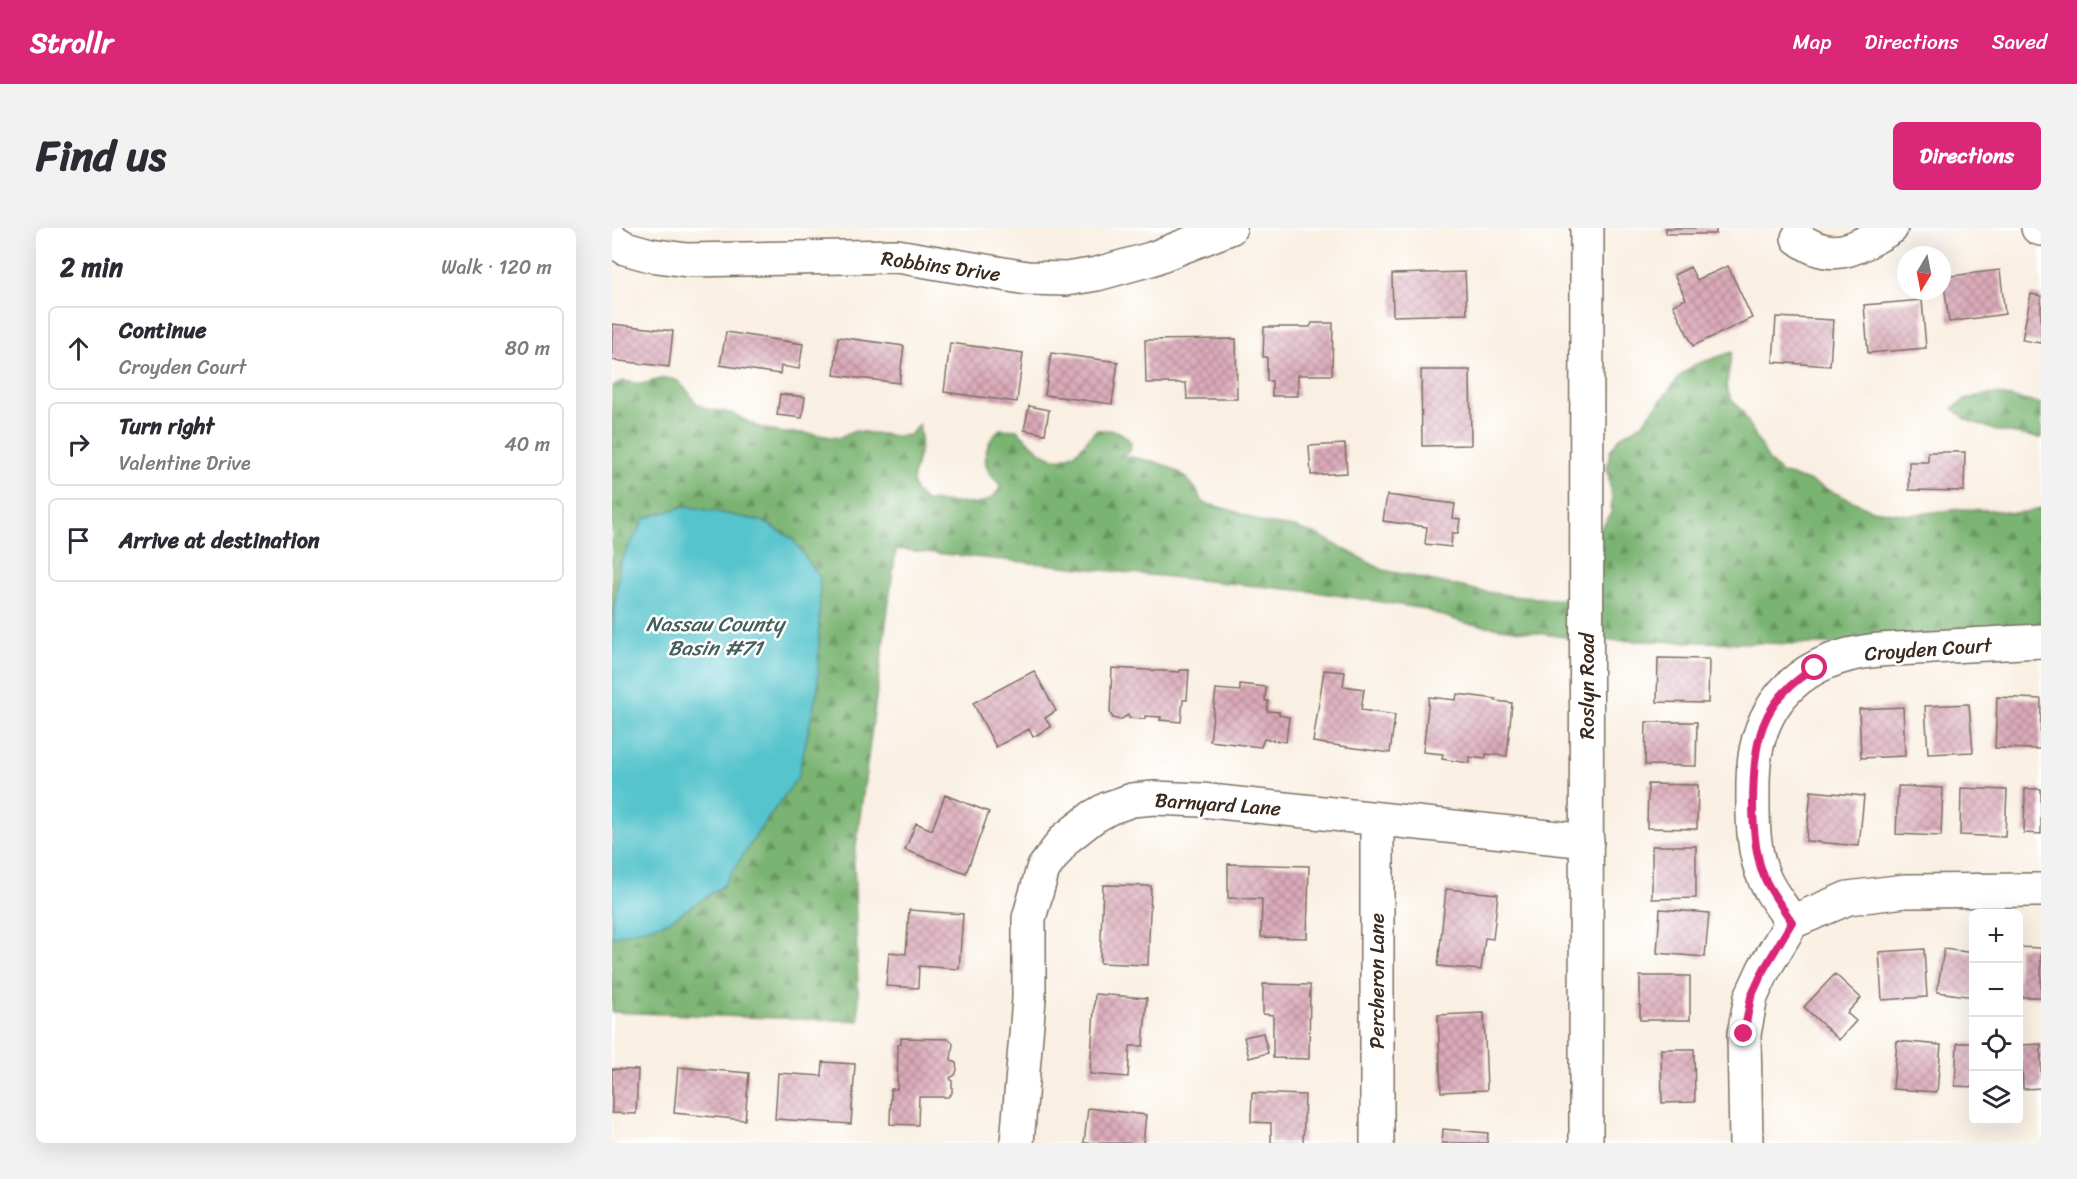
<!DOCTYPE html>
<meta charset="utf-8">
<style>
:root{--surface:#fff;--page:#f2f2f3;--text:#2b2b33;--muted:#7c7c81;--line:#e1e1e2;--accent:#db2777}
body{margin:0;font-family:Sriracha,sans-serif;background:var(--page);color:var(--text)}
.controls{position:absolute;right:18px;bottom:18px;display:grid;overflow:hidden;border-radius:9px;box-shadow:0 6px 24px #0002}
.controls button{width:54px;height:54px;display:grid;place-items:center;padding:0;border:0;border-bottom:2px solid var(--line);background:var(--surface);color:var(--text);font:30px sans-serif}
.compass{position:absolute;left:1285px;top:18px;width:54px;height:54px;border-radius:50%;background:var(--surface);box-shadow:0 6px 24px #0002;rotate:190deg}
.stop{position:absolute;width:18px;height:18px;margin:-14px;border:4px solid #db2777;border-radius:50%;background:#fff}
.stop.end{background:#db2777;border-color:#fff;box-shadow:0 2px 6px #0008}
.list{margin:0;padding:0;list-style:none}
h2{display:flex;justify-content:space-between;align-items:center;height:78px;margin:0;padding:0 24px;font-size:26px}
h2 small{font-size:20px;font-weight:400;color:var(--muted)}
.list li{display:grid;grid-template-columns:39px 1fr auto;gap:18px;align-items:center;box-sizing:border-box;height:84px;margin:0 12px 12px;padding:0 12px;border:2px solid var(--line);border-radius:9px}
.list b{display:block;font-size:22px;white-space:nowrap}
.list p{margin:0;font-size:20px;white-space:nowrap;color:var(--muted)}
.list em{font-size:20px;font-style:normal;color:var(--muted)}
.icon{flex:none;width:33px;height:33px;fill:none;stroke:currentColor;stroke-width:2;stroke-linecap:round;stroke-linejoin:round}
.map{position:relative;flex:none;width:1429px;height:915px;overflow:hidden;border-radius:9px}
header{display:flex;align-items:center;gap:36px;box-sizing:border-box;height:84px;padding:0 30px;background:var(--accent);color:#fff}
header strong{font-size:28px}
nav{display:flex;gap:33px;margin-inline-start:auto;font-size:21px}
.intro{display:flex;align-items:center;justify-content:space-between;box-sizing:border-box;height:144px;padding:0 36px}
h1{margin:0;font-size:42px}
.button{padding:15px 27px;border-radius:9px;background:var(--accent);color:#fff;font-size:21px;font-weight:700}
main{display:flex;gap:36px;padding:0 36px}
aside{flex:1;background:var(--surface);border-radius:9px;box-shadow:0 6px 24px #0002}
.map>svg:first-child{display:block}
</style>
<header>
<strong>Strollr</strong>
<nav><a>Map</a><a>Directions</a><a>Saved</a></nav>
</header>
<div class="intro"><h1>Find us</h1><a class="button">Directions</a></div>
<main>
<aside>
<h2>2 min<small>Walk · 120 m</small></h2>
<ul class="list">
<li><svg class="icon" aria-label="ahead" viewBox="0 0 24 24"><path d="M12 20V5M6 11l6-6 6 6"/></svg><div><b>Continue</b><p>Croyden Court</p></div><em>80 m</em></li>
<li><svg class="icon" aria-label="right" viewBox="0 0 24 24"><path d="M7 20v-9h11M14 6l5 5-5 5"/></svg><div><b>Turn right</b><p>Valentine Drive</p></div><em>40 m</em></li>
<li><svg class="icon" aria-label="arrive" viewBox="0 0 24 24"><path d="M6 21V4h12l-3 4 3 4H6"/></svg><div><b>Arrive at destination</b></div></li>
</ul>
</aside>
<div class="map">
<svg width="1429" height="915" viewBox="0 0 1429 915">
<defs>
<pattern id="forest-firs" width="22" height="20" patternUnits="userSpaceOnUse" patternTransform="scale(1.5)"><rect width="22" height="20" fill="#7ab472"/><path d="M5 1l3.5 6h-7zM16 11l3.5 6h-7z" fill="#65935d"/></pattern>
<pattern id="building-cross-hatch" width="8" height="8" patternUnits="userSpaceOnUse" patternTransform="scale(1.5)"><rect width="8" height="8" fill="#dbaaba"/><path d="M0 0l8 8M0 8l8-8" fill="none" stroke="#b38b97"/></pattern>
</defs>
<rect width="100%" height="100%" fill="#fff"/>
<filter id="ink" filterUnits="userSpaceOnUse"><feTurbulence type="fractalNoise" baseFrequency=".0167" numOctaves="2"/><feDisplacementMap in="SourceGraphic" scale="12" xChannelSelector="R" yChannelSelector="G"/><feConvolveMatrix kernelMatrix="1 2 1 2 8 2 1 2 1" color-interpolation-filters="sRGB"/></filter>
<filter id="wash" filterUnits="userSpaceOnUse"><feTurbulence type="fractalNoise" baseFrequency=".008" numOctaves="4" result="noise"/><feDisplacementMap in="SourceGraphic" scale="24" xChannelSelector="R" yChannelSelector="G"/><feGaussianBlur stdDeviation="1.35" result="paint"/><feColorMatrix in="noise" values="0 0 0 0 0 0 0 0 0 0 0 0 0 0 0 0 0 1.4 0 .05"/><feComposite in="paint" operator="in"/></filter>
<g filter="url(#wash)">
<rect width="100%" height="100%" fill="#f9efe2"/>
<!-- forest -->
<path fill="url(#forest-firs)" stroke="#5a6f48" stroke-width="1.5" d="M1120 124 1114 159 1119 171 1130 183 1157 233 1169 245 1197 253 1260 282 1297 287 1349 281 1379 282 1400 285 1416 284 1429 280V406L1252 417 975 412 853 395 808 380 704 364 284 321 242 633 247 793 0 784V158L11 153 29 156 53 150 64 152 75 162 85 176 95 181 119 185 144 198 169 205H192L226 210 243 203 284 208 298 207 307 196C309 206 309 219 306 229 304 240 297 251 303 262 305 266 310 270 313 273L366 276 380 270 389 259C386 254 382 251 379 247 368 232 375 212 388 201L405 202C424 218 438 243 465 223 472 218 477 208 484 202 499 201 511 202 519 215L518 223 509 228C536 231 564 235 582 259 586 264 588 270 592 275L619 282 652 295 682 299 704 306 771 342 868 363 909 369 974 373 976 315 993 295 999 285 1000 270 995 240 998 223 1008 209 1030 196 1069 147 1082 137Z
M1384 166 1429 176V210L1386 203 1355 192 1341 180C1355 169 1367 167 1384 166Z"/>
<!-- water -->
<path fill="#56c4cc" stroke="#487775" stroke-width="1.5" d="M74 278 150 293 180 310 208 350 206 459 186 549 147 603 111 658 56 694 0 709V402L8 335 33 290Z"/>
<g id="blocks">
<!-- building -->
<path fill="url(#building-cross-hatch)" d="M1054 0H1104V6H1054Z
M1116 38 1140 90 1081 118 1061 77 1074 71 1062 47 1078 39 1085 52Z
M1388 42 1393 86 1337 94 1331 49Z
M853 44 855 86 781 88 780 46Z
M1419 66 1429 68V115L1410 112Z
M1310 72 1314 120 1256 125 1252 77Z
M1164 89 1221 92 1218 138 1161 134Z
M700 95H721L720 147H686V168H660V153H655V129H651L652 99H698Z
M0 96 61 103 57 139 0 132Z
M114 104 191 116 187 141 169 138 168 146 108 137Z
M226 109 292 118 287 155 222 147Z
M624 111 625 171H575L574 155H534L533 112Z
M338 115 411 125 405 174 332 164Z
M439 125 506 134 500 176 433 167Z
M809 142H858L859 217 810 218Z
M168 166 193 169 190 190 165 187Z
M417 178 437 182 433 206 412 202Z
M733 216 735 245 699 247 697 218Z
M1316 224H1353L1352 263 1297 262V234H1316Z
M775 267 843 276 841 290 848 291 846 305H840L839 319 813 316 815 299 771 293Z
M1046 430 1097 431 1096 475 1045 474Z
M500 440 568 444V442H577L575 472H571L569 494 548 492 549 489 533 488V491L517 490 516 487 508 492 501 490 498 485Z
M712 442 733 444 731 458 752 461 749 482 783 487 778 525 701 514Z
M422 443 444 483 433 490 439 499 421 509 417 501 384 519 361 475Z
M628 456 654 459 653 473H656L655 483 667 484V487L677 489 674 514 652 511 649 519 598 513 604 461 628 463Z
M845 466 884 471V473L900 475 895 528 874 526 873 531 857 529V535L830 531 831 526 811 524 817 469 844 472Z
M1385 469 1429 471 1428 521 1383 520Z
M1357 476 1361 524 1316 526 1313 478Z
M1291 479 1293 528 1249 530 1247 481Z
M1034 494H1085L1084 538 1033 537Z
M1036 556 1086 557 1085 601 1035 600Z
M1286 558 1331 560 1329 608 1284 606Z
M1349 560 1395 562 1393 609 1348 607Z
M1413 561H1429V606L1412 605Z
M1199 563 1252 568 1247 618 1194 613Z
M333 567 377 584 354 645 293 622 304 595 320 602Z
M1040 618H1084V670L1040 671Z
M616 636 697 638 695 710 649 709 650 671 616 670Z
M491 657 539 658 536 737 488 735Z
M834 661 886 666 881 711 873 710 869 742 826 738Z
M1048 681 1097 685 1093 729 1045 725Z
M297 682 351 686 347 741 307 738 306 760 274 758 277 724 294 726Z
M1406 719 1429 720V769H1406Z
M1312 721 1315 769 1270 772 1267 724Z
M1332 721 1362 725V769L1325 764Z
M1223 746 1249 770 1235 785 1244 793 1227 812 1192 779Z
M1028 748H1078V792H1028Z
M651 756 698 757 697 831 661 830V787L651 786Z
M483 766 535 770 531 818H518L516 849 478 846Z
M872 785 875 862 829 864 826 787Z
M651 805 656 825 637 830 632 809Z
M289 810 337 811 341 815 339 832 344 835 345 842 343 847 338 850 340 853V865L336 869H307L306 897 278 896 279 861H285L286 817 289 816Z
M1285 813 1329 817 1325 864 1281 861Z
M1345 815H1362V859L1343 858Z
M1429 816V860L1411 861 1409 817Z
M1049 821H1082L1083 874 1050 875Z
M211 834 243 836 239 896 163 891 166 845 210 848Z
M66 839 137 845 133 892 62 885Z
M0 841 26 842 24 886 0 885Z
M640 865 693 867 691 915H659V895L639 894Z
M476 880 534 887 531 915H472Z
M831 901 876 905 875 915H830Z"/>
</g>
</g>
<g filter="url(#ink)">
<use href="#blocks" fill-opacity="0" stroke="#7e6f63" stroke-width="1.5"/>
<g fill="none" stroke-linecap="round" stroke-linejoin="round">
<defs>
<path id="minor" d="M1426 0 1429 1
M1186 10C1221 37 1246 19 1279 0
M0 12 13 20 38 27 75 32 285 28 415 50 454 51 485 46 539 31 618 0
M765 592V915
M1180 694C1171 680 1160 667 1153 652 1139 621 1141 585 1141 553 1142 482 1181 436 1251 424 1274 420 1297 421 1320 419 1356 417 1393 415 1429 413
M405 915 417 771V690L431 641 453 611 481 589 497 580 520 572 542 570 589 572 975 613
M1134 915 1132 806 1139 769 1152 741 1180 694 1236 670 1293 663 1429 662"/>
<path id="major" d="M974 915 975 0"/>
</defs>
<!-- minor casing -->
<use href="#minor" stroke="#7e6f63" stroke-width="36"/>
<!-- major casing -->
<use href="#major" stroke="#7e6f63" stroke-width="36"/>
<!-- minor -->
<use href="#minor" stroke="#fff" stroke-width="33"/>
<!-- major -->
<use href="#major" stroke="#fff" stroke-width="33"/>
</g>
</g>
<g fill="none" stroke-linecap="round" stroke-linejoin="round" filter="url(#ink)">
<!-- route -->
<path stroke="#db2777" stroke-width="8" d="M1132 806 1139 769 1152 741 1180 694C1171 680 1160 666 1153 651 1143 628 1141 599 1141 574 1142 514 1147 473 1203 440"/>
</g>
<g text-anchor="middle" stroke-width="5" stroke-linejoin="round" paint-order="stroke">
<!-- street labels -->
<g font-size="20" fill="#3b2a1e" stroke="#fff">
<text transform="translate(329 38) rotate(8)" y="7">Robbins Drive</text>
<text transform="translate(1316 421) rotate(-4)" y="7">Croyden Court</text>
<text transform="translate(975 458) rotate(-90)" y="7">Roslyn Road</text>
<text transform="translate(606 576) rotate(4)" y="7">Barnyard Lane</text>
<text transform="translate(765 753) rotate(-90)" y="7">Percheron Lane</text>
</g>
<!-- water labels -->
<g font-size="21" font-style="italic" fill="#44605b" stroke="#fff">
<text x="103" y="403">Nassau County<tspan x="103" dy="24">Basin #71</tspan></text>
</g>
</g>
</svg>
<div class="controls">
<button>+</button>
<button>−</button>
<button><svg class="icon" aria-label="locate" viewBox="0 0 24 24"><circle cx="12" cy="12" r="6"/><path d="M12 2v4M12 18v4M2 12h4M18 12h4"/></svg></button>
<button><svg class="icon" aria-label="layers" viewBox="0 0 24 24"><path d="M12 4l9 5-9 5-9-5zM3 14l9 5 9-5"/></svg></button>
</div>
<svg class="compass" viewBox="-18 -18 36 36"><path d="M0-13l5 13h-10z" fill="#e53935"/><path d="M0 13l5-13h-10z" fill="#7c7c81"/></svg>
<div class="stop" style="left:1203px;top:440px"></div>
<div class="stop end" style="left:1132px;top:806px"></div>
</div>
</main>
